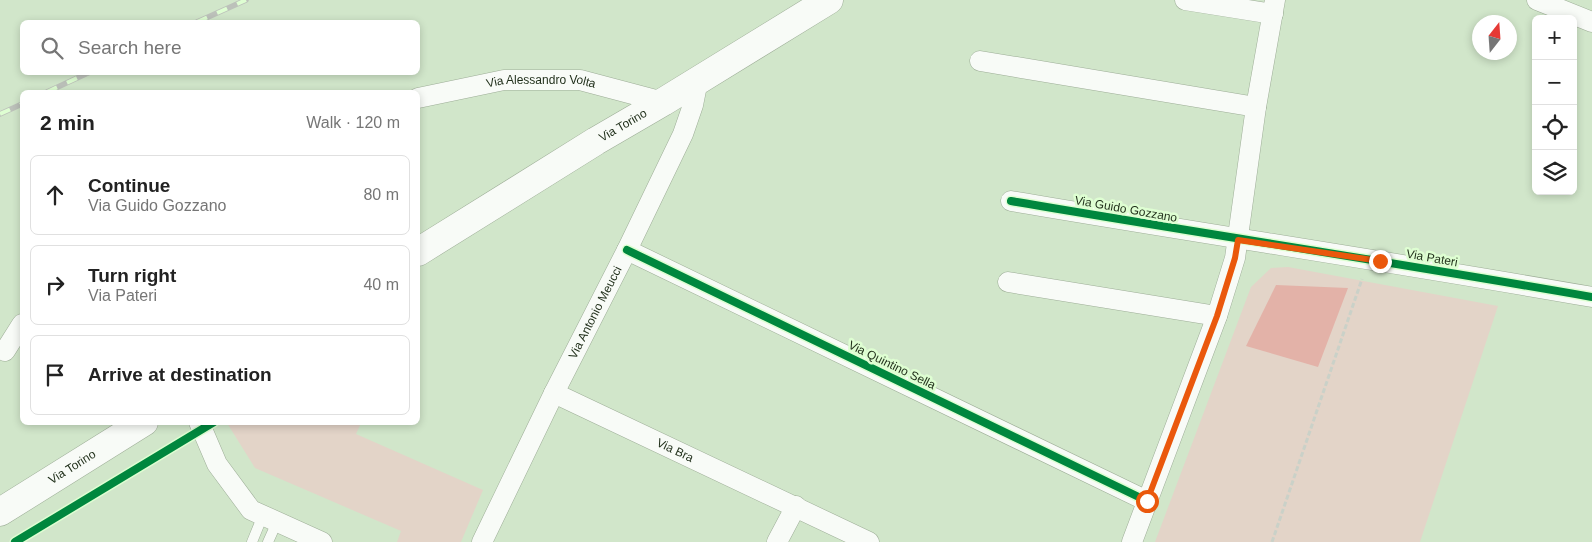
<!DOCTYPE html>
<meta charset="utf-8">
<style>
:root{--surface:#fff;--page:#f6f6f6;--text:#222;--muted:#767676;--line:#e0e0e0}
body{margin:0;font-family:Helvetica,sans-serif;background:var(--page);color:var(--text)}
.controls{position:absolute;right:15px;top:15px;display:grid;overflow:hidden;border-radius:8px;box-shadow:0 2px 8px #0003}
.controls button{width:45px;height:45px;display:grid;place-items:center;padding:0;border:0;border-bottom:1px solid var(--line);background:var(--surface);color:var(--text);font:25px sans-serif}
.compass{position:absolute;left:1472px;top:15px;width:45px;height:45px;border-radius:50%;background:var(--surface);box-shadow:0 2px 8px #0003;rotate:17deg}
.stop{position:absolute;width:15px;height:15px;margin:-11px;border:4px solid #ea580c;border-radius:50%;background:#fff}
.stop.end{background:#ea580c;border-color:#fff;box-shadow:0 1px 5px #0008}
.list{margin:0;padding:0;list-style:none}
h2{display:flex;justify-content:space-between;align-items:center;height:65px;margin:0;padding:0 20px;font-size:21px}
h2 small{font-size:16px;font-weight:400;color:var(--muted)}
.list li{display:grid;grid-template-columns:32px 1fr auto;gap:15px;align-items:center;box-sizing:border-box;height:80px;margin:0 10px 10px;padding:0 10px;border:1px solid var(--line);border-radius:8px}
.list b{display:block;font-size:19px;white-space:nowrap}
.list p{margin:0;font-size:16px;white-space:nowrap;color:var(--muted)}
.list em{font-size:16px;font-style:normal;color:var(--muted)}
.icon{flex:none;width:28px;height:28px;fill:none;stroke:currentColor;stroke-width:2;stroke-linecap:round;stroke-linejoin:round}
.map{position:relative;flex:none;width:1592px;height:542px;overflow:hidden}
.search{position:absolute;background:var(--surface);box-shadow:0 2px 8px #0003;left:20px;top:20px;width:400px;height:55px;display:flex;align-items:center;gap:12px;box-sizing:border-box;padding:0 18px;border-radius:8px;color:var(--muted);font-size:19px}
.panel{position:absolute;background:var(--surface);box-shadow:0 2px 8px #0003;left:20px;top:90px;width:400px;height:335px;border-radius:8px}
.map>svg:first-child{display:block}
</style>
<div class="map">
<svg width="1592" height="542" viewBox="0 0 1592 542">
<rect width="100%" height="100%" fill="#d1e6ca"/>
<!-- green -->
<path fill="#e3d4c8" d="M1288 267 1498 306 1420 542H1155L1251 287 1271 268Z
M229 422 361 423 356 434 483 490 461 542H397L401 531 255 468 227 423Z"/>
<!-- forest -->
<path fill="#e3b2a8" d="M1276 285 1348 288 1318 367 1246 346Z"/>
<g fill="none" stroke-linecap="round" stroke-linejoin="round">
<defs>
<path id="service" d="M252 542 263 515
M268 542 277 522"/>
<g id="minor">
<path d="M1185 0 1273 14"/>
<path d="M1537 0 1592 22"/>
<path d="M980 61 1256 107"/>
<path id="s1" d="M418 98 504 80H580L663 102"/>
<path d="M1011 201C1205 234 1399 263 1592 297"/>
<path d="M627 250 1147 501"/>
<path d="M1008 282 1217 316"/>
<path d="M5 351 22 324"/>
<path id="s2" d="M554 393 869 542"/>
<path d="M199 422 217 464 251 510 322 542"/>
<path id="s3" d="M482 542 554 393 627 250 683 134 693 105 698 80"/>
<path d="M777 542 796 506"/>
<path d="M1132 542 1217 316 1235 258 1256 107 1275 0"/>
</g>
<g id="secondary">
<path id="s4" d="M418 252 596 141 663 102 829 0"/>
<path id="s5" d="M0 512 144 422"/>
</g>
</defs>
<!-- service casing -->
<use href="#service" stroke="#9dad97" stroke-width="11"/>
<!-- minor casing -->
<use href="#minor" stroke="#9dad97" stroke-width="21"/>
<!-- secondary casing -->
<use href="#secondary" stroke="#9dad97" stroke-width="29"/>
<!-- path -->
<path stroke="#cad1c8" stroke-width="3" stroke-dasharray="5 2.5" stroke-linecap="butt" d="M1272 542 1362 279"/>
<!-- service -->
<use href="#service" stroke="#f8fbf7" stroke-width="10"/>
<!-- minor -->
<use href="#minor" stroke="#f8fbf7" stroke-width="20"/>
<!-- secondary -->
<use href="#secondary" stroke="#f8fbf7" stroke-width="28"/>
<defs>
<path id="rail" d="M197 22 246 0
M47 92 90 72
M0 114 22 104"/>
</defs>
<!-- rail casing -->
<use href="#rail" stroke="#bcc1ba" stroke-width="5.5"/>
<!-- rail -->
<use href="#rail" stroke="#defed2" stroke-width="4" stroke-dasharray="11" stroke-linecap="butt"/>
<defs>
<path id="cycleway" d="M1011 201C1205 234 1399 263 1592 297
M627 250 1147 501
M15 542 214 422"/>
</defs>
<!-- cycleway casing -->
<use href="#cycleway" stroke="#defed2" stroke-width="11"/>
<!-- cycleway -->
<use href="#cycleway" stroke="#00873e" stroke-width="8"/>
</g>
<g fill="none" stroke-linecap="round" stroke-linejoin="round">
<!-- route -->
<path stroke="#ea580c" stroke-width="6" d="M1147 501 1217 316 1235 258 1238 240 1380 261"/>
</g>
<g text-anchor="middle" stroke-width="5" stroke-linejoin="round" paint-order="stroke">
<!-- street labels -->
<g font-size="12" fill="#1f2e19" stroke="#defed2">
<text dy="4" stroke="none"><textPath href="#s1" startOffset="125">Via Alessandro Volta</textPath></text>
<text dy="4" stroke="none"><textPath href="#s4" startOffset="241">Via Torino</textPath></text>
<text transform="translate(1126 209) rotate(10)" y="4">Via Guido Gozzano</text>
<text transform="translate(1432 258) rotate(10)" y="4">Via Pateri</text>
<text dy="4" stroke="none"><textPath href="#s3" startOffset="256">Via Antonio Meucci</textPath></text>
<text transform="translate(892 365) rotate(26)" y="4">Via Quintino Sella</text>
<text dy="4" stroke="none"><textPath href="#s2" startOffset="134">Via Bra</textPath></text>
<text dy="4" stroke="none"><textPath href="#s5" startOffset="85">Via Torino</textPath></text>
</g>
</g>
</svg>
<div class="controls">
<button>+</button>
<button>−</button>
<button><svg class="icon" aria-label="locate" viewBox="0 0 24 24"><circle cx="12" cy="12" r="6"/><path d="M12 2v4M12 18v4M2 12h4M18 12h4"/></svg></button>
<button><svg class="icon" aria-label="layers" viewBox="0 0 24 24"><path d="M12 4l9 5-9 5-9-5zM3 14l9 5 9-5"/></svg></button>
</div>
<svg class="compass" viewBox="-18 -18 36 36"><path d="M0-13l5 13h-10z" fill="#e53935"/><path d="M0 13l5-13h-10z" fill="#767676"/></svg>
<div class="stop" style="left:1147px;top:501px"></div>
<div class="stop end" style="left:1380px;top:261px"></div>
<div class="search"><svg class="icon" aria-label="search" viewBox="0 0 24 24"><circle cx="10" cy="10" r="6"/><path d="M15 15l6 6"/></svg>Search here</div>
<section class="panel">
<h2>2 min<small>Walk · 120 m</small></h2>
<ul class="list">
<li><svg class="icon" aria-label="ahead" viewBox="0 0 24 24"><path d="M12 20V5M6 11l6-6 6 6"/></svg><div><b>Continue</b><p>Via Guido Gozzano</p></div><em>80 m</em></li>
<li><svg class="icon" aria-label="right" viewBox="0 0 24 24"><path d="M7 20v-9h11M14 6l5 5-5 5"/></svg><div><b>Turn right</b><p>Via Pateri</p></div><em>40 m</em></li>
<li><svg class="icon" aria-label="arrive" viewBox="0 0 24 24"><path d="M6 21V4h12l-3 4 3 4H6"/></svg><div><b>Arrive at destination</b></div></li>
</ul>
</section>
</div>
